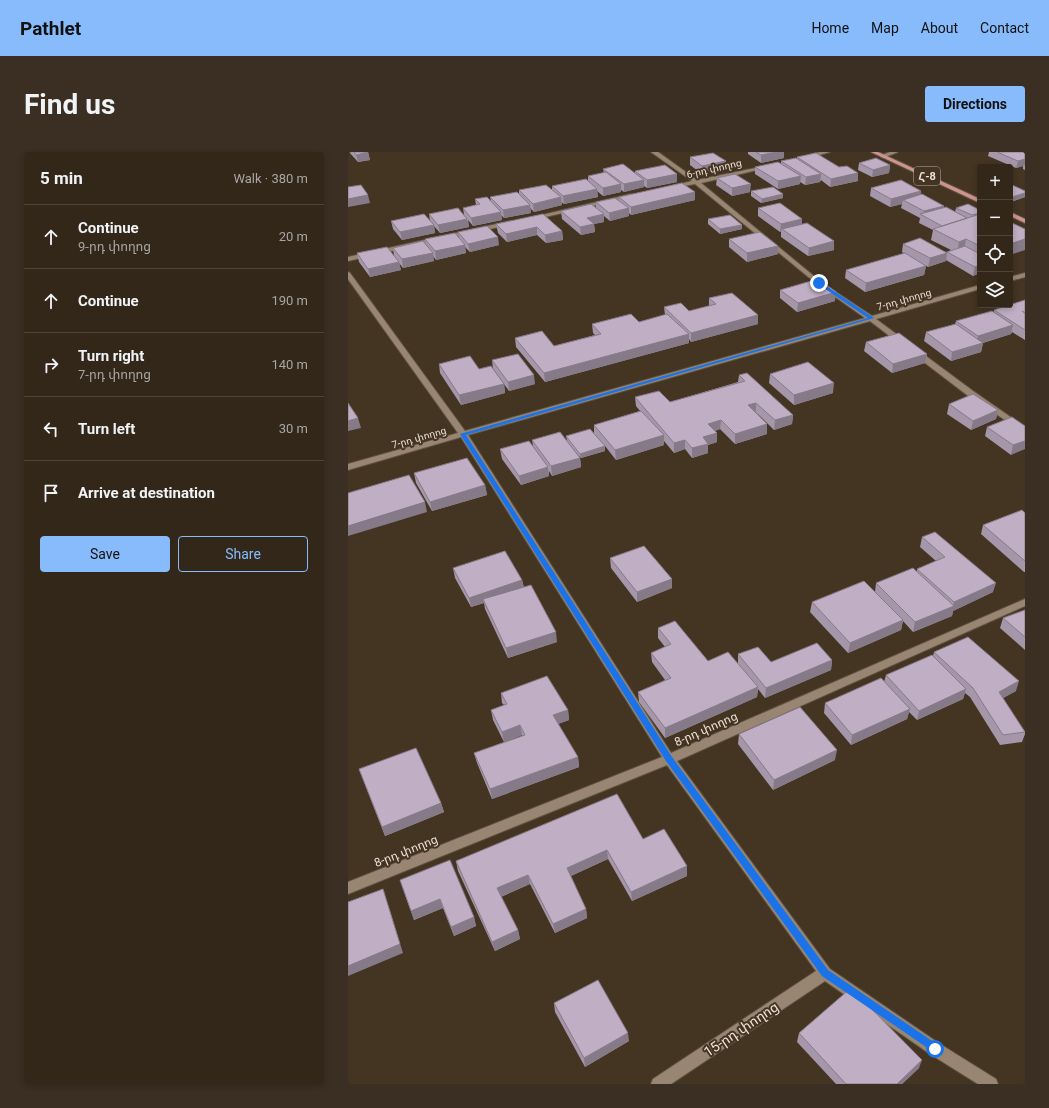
<!DOCTYPE html>
<meta charset="utf-8">
<style>
:root{--surface:#33271a;--page:#3b2f23;--text:#f1f3f6;--muted:#a9a5a2;--line:#4e4439;--accent:#87bbfb}
body{margin:0;font-family:Roboto,"Noto Sans Armenian",sans-serif;background:var(--page);color:var(--text)}
.controls{position:absolute;right:12px;top:12px;display:grid;overflow:hidden;border-radius:4px;box-shadow:0 2px 6px #0003}
.controls button{width:36px;height:36px;display:grid;place-items:center;padding:0;border:0;border-bottom:1px solid var(--line);background:var(--surface);color:var(--text);font:20px sans-serif}
.stop{position:absolute;width:12px;height:12px;margin:-9px;border:3px solid #1a73e8;border-radius:50%;background:#fff}
.stop.end{background:#1a73e8;border-color:#fff;box-shadow:0 1px 4px #0008}
.list{margin:0;padding:0;list-style:none}
h2{display:flex;justify-content:space-between;align-items:center;height:52px;margin:0;padding:0 16px;font-size:17px}
h2 small{font-size:13px;font-weight:400;color:var(--muted)}
.list li{display:grid;grid-template-columns:26px 1fr auto;gap:12px;align-items:center;box-sizing:border-box;height:64px;padding:0 16px;border-top:1px solid var(--line)}
.list b{display:block;font-size:15px;white-space:nowrap}
.list p{margin:0;font-size:13px;white-space:nowrap;color:var(--muted)}
.list em{font-size:13px;font-style:normal;color:var(--muted)}
.actions{display:flex;gap:8px;padding:12px 16px}
.actions a{flex:1;padding:9px 0;border:1px solid var(--accent);border-radius:4px;text-align:center;font-size:14px;color:var(--accent)}
.actions .main{background:var(--accent);color:#111}
.icon{flex:none;width:22px;height:22px;fill:none;stroke:currentColor;stroke-width:2;stroke-linecap:round;stroke-linejoin:round}
.map{position:relative;flex:none;width:677px;height:932px;overflow:hidden;border-radius:4px}
header{display:flex;align-items:center;gap:24px;box-sizing:border-box;height:56px;padding:0 20px;background:var(--accent);color:#111}
header strong{font-size:19px}
nav{display:flex;gap:22px;margin-inline-start:auto;font-size:14px}
.intro{display:flex;align-items:center;justify-content:space-between;box-sizing:border-box;height:96px;padding:0 24px}
h1{margin:0;font-size:28px}
.button{padding:10px 18px;border-radius:4px;background:var(--accent);color:#111;font-size:14px;font-weight:700}
main{display:flex;gap:24px;padding:0 24px}
aside{flex:1;background:var(--surface);border-radius:4px;box-shadow:0 2px 6px #0003}
.map>svg:first-child{display:block}
</style>
<header>
<strong>Pathlet</strong>
<nav><a>Home</a><a>Map</a><a>About</a><a>Contact</a></nav>
</header>
<div class="intro"><h1>Find us</h1><a class="button">Directions</a></div>
<main>
<aside>
<h2>5 min<small>Walk · 380 m</small></h2>
<ul class="list">
<li><svg class="icon" aria-label="ahead" viewBox="0 0 24 24"><path d="M12 20V5M6 11l6-6 6 6"/></svg><div><b>Continue</b><p>9-րդ փողոց</p></div><em>20 m</em></li>
<li><svg class="icon" aria-label="ahead" viewBox="0 0 24 24"><path d="M12 20V5M6 11l6-6 6 6"/></svg><div><b>Continue</b></div><em>190 m</em></li>
<li><svg class="icon" aria-label="right" viewBox="0 0 24 24"><path d="M7 20v-9h11M14 6l5 5-5 5"/></svg><div><b>Turn right</b><p>7-րդ փողոց</p></div><em>140 m</em></li>
<li><svg class="icon" aria-label="left" viewBox="0 0 24 24"><path d="M17 20v-9H6M10 6l-5 5 5 5"/></svg><div><b>Turn left</b></div><em>30 m</em></li>
<li><svg class="icon" aria-label="arrive" viewBox="0 0 24 24"><path d="M6 21V4h12l-3 4 3 4H6"/></svg><div><b>Arrive at destination</b></div></li>
</ul>
<div class="actions"><a class="main">Save</a><a>Share</a></div>
</aside>
<div class="map">
<svg width="677" height="932" viewBox="0 0 677 932">
<rect width="100%" height="100%" fill="#443422"/>
<g fill="none" stroke-linecap="round" stroke-linejoin="round">
<defs>
<path id="minor" d="M303 0H310L349 28 422 13V15L353 31 473 130 524 164 632 133V137L528 167 625 239 677 275V281L619 243 522 169 120 283 323 601 677 447V454L329 609 482 817 592 892 648 927 650 932H630L582 902 477 829 323 932H303L305 927 468 819 319 613 0 742V730L314 605 113 285 0 318V312L110 281 0 127V120L2 121 117 279 517 166 469 132 347 32 320 37V35L344 29Z
M472 0H482L457 7 454 5Z
M542 0H550L535 6 532 4Z
M283 42 286 44 285 45 184 68 181 66Z
M162 69 164 70V72L0 109V105Z
M677 121V125L662 129V125Z"/>
<path id="major" d="M523 0H530L632 47V51Z
M662 60 677 67V71L662 64Z"/>
</defs>
<!-- minor casing -->
<use href="#minor" stroke="#605343" stroke-width="2"/>
<!-- major casing -->
<use href="#major" stroke="#605343" stroke-width="2"/>
<!-- minor -->
<use href="#minor" fill="#998672" fill-rule="evenodd"/>
<!-- major -->
<use href="#major" fill="#ce938e" fill-rule="evenodd"/>
</g>
<!-- wall -->
<path fill="#a596a9" d="M1 0H20L22 8 10 10Z
M400 0H436V6L413 11 400 2Z
M641 0H677V18L675 17V14L668 16 640 4Z
M342 5 378 17 354 22 342 13Z
M449 5 510 29 482 35 473 28 472 30 457 33 452 30V32L430 37 407 22V15L433 12V9L449 7Z
M511 11 542 13 541 21 524 25 510 18Z
M255 17 287 21V19L329 22V30L299 36 296 34V35L276 40 273 38V40L255 44 249 39 250 45 216 52 213 50 214 53 186 60 182 56 183 61 156 66 153 63 154 68 125 74 120 68 121 75 92 81 86 74 87 81 54 88 45 77 43 69H82L81 62 116 63 115 56 128 53 127 47 143 49 142 45 171 42V38L204 37V34L240 29V24L256 21Z
M369 26 402 40 384 44 368 33Z
M662 32 677 39V45L663 50 662 49Z
M523 36 573 39 572 43 596 56 607 60 608 56 632 58V121L625 124 598 108V109L580 115 565 106 578 114 576 123 517 140 497 126 498 118 557 102 554 100 555 92 599 100 603 98 583 88 585 78 571 71 572 66 553 56 554 52 542 55 522 44Z
M403 39 435 42V46L413 51 403 44Z
M347 40V48L283 63 281 61V64L262 69 256 64V70L246 72 247 80 233 83 214 67 213 59 248 56V50L271 49V45Z
M410 56 454 67V72L486 89V98L460 104 433 85V79L432 80 410 64Z
M195 62 214 79 215 88 198 91 189 83 159 90 150 81 148 72Z
M360 67 394 73V77L372 82 360 72Z
M110 80 151 93 122 100 117 95 118 101 88 108 85 104 86 109 55 116 51 111 53 118 22 125 11 110 9 101 46 104 45 96 78 93 77 87 111 86Z
M381 87 430 102 399 110 381 95Z
M432 138 487 149 449 160 432 146Z
M361 146 410 172 343 190 341 187V191L197 230 168 195 167 186 206 194 247 183 245 181 244 172 291 170 317 163 316 155 341 159 361 154Z
M677 148V188L664 180 663 182 635 191 633 200 603 209 576 189 578 180 607 172 608 169 646 160V158Z
M518 190 579 202 577 211 544 221 516 199Z
M144 208 187 232 161 239 145 217Z
M91 212 156 232 157 241 113 253 92 221Z
M422 222 485 241 446 253 421 231Z
M391 223 445 263 444 272 426 278 408 260 419 272V282L387 292 372 277 367 279 369 290 360 293V301L344 306 337 297 326 301 316 289V293L268 308 257 294V299L233 306 229 302 232 306 233 315 204 324 201 319V324L173 333 154 307 152 297 185 294 184 288H219L218 284 246 282V273L292 259 288 254 287 245 322 250 390 230Z
M601 252 650 258 648 267 623 278 599 262Z
M677 274 663 303 637 284 639 275Z
M66 321 137 333 139 343 84 359 68 331Z
M677 361V420H676L633 382 635 373Z
M574 385 645 440 605 459 604 464 565 480 555 469 553 478 500 501 462 460 464 450 527 440 528 431 569 419V417L588 409 572 395Z
M262 406 324 436 289 450 263 416Z
M105 416 174 428 176 435 209 490 160 506 137 457 136 451 123 455 107 426Z
M677 458V498L652 476 655 466Z
M310 476 360 509 390 511V502L423 510 484 508 483 518 417 546 410 537 409 545 317 586 291 550 290 540 317 528 304 510 303 501 317 495 310 486Z
M586 500 668 539 655 546 677 580V582L674 590 652 593 622 545 617 541 615 547 569 568 561 560 559 567 503 593 476 561 477 551 536 530 538 523 585 504Z
M153 541 220 558 221 568 210 572 230 605 231 615 144 647 129 611 126 601 174 584V583L156 590 145 568 143 558 156 553 154 551Z
M391 582 487 608 425 638 390 592Z
M11 617 93 651 96 660 37 684Z
M295 687 339 724 284 749 260 707 223 724 238 757 239 766 207 781 182 732 153 745 170 778 172 787 147 799 110 719 108 709Z
M52 728 126 765 128 774 106 784 95 756 66 768Z
M206 851 281 889 237 915 207 860Z
M451 881 571 916 554 932H488L449 890Z"/>
<!-- shaded-wall -->
<path fill="#867a89" d="M20 0 22 8 10 10 8 3Z
M429 0H436V6L413 11V3Z
M677 7V14L676 13 675 14 668 16 670 9Z
M378 9V17L354 22V14Z
M542 13 541 21 524 25 525 18Z
M510 21V29L482 35 483 27Z
M329 22V30L299 36V28Z
M473 22 472 30 457 33 458 25Z
M453 24 452 32 430 37V29Z
M296 28V35L276 40V32Z
M273 32V40L255 44V36Z
M403 32 402 40 384 44V36Z
M249 37 250 45 216 52 215 44Z
M573 39 572 47 555 48 554 52 542 55 543 47Z
M347 40V48L283 63V55Z
M677 41V45L663 50 664 45Z
M435 42V46L413 51 414 47Z
M20 43 22 51 0 55V47Z
M213 45 214 53 186 60 185 52Z
M182 53 183 61 156 66 155 58Z
M596 54 595 62 575 64 576 59Z
M281 56V64L262 69 261 61Z
M153 60 154 68 125 74 123 66Z
M256 62V70L246 72 247 80 233 83 232 75 239 66Z
M119 67 121 75 92 81 90 73Z
M454 67V75L434 77 433 79 432 80 433 72Z
M86 73 87 81 54 88 52 80Z
M394 73V77L372 82V77Z
M189 75V83L159 90 158 82Z
M214 79 215 88 198 91 197 83Z
M150 85 151 93 122 100 120 92Z
M618 87 616 99 609 102 611 90Z
M677 87V98L662 103V92Z
M486 89V98L460 104 461 96Z
M117 93 118 101 88 108 87 99Z
M430 94V102L399 110V101Z
M85 101 86 109 55 116 54 107Z
M599 101 598 109 580 115 582 106Z
M51 110 53 118 22 125 20 117Z
M632 113V121L625 124 627 115Z
M578 114 576 123 517 140 518 131Z
M488 140 487 149 449 160 450 151Z
M410 163V172L343 190V181Z
M665 173 663 182 628 193 630 184Z
M341 182V191L197 230 196 221Z
M635 191 633 200 603 209 604 200Z
M579 202 577 211 544 221 545 212Z
M186 223 187 232 161 239 160 230Z
M486 231 485 241 446 253V243Z
M156 232 157 241 113 253 111 243Z
M408 251V260L400 253Z
M650 258 648 267 623 278 625 269Z
M445 263 444 272 426 278 427 268Z
M10 266 13 276 0 279V269Z
M373 268 372 277 360 281V272Z
M419 272V282L387 292V282Z
M369 281V290L360 293V301L344 306V296L355 285Z
M316 283V293L268 308 267 298Z
M337 288V297L326 301V291Z
M677 289V297L663 303 665 293Z
M257 294V299L233 306 232 302Z
M232 306 233 315 204 324 203 314Z
M200 315 201 324 173 333 171 324Z
M137 333 139 343 84 359 82 350Z
M77 350 79 360 0 384V374Z
M324 427V436L289 450V440Z
M174 428 176 438 135 447 136 451 123 455 121 446Z
M648 431 645 440 605 459 604 464 565 480 567 470 605 454 606 450Z
M555 468 553 478 500 501 502 491Z
M208 480 209 490 160 506 158 496Z
M484 508 483 518 417 546 418 536Z
M671 529 668 539 648 550 651 540Z
M410 535 409 545 317 586V576Z
M618 537 615 547 569 568 571 559Z
M562 557 559 567 503 593 504 583Z
M220 558 221 568 206 573 205 563Z
M172 573 174 583 156 590 154 580Z
M489 598 487 608 425 638 426 628Z
M230 605 231 615 144 647 142 637Z
M93 651 96 660 37 684 34 675Z
M259 698 260 707 220 725 219 716Z
M339 714V724L284 749 283 740Z
M180 723 182 732 152 745 149 736Z
M35 737 55 801 0 824V814Z
M92 747 95 756 66 768 63 759Z
M238 757 239 766 207 781 205 772Z
M126 765 128 774 106 784 103 775Z
M170 778 172 787 147 799 144 790Z
M280 881 281 889 237 915 236 906Z
M574 908 571 916 554 932H549Z"/>
<!-- building -->
<path fill="#c0aec4" stroke="#867a89" d="M6 0H20L8 3Z
M408 0H429L413 3Z
M649 0H677V7L670 9Z
M365 1 378 9 354 14 342 5Z
M468 1 491 15 499 14 510 21 483 27 449 5Z
M448 6 473 22 458 25 433 9Z
M528 6 542 13 525 18 511 11Z
M430 10 453 24 430 29 407 15Z
M275 12 296 28 276 32 255 17Z
M317 13 329 22 299 28 287 19Z
M258 20 273 32 255 36 240 24Z
M387 22 403 32 384 36 369 26Z
M238 27 249 37 215 44 204 34Z
M553 28 573 39 543 47 523 36Z
M334 31 347 40 283 55 271 45Z
M662 32 677 39V41L664 45 662 44Z
M13 33 20 43 0 47V35Z
M198 33 213 45 185 52 171 38Z
M425 35 435 42 414 47 403 39Z
M169 40 182 53 155 58 142 45Z
M574 42 596 54 576 59 555 48Z
M139 45 153 60 123 66 115 56 132 52 127 47Z
M267 46 281 56 261 61 248 50Z
M432 51 454 67 433 72 410 56Z
M243 52 256 62 239 66 246 72 232 75 213 59Z
M620 52 632 58V61L624 63 608 56Z
M598 55 619 66 594 74 572 62Z
M110 56 119 67 90 73 81 62Z
M76 62 86 73 52 80 43 69Z
M195 62 214 79 197 83 189 75 158 82 148 72Z
M632 62V94L618 87 611 90 585 77Z
M382 63 394 73 372 77 360 67Z
M662 70 677 77V87L662 92Z
M459 71 486 89 461 96 434 77Z
M139 74 150 85 120 92 110 80Z
M412 80 430 94 399 101 381 87Z
M107 81 117 93 87 99 77 87Z
M572 86 599 101 582 106 555 92Z
M75 89 85 101 54 107 45 96Z
M617 94 632 102V113L627 115 599 100Z
M39 95 51 110 20 117 9 101Z
M557 101 578 114 518 131 498 118Z
M470 127 488 140 450 151 432 138Z
M384 141 410 163 343 181 316 155 333 151 341 159 368 152 361 146Z
M677 148V161L674 159 677 161V178L646 158Z
M644 159 665 173 630 184 608 169Z
M283 162 291 170 319 162 341 182 196 221 167 186 194 179 206 194 253 182 244 172Z
M608 172 635 191 604 200 578 180Z
M551 181 579 202 545 212 518 190Z
M170 202 186 223 160 230 144 208Z
M122 204 131 217 143 214 156 232 111 243 91 212Z
M460 210 486 231 446 243 422 222Z
M399 221 445 263 427 268 408 251 400 253 419 272 387 282 373 268 360 272 369 281 355 285 360 292 344 296 337 288 326 291 287 245 311 239 322 250 397 229 391 223Z
M625 242 650 258 625 269 601 252Z
M0 251 10 266 0 269Z
M293 259 316 283 267 298 246 273Z
M664 265 677 274V289L665 293 639 275Z
M242 277 257 294 232 302 218 284Z
M212 280 232 306 203 314 184 288Z
M181 289 200 315 171 324 152 297Z
M119 306 137 333 82 350 66 321Z
M61 323 77 350 0 374V341Z
M674 358 677 361V409L635 373Z
M587 380 648 431 606 450 569 417 597 405 574 385Z
M296 394 324 427 289 440 262 406Z
M157 399 174 428 121 446 105 416Z
M565 416 606 454 567 470 528 431Z
M516 429 555 468 502 491 464 450Z
M183 433 208 480 158 496 135 447Z
M677 458V485L655 466Z
M327 469 360 509 380 500 410 535 317 576 290 540 323 526 303 501 323 492 310 476Z
M620 485 671 529 651 540 677 580 655 583 625 536 586 500Z
M469 491 484 508 418 536 390 502 410 495 423 510Z
M584 503 618 537 571 559 538 523Z
M199 524 220 558 205 563 230 605 142 637 126 601 177 583 172 573 154 580 143 558 159 552 153 541Z
M533 526 562 557 504 583 477 551Z
M452 555 489 598 426 628 391 582Z
M68 596 93 651 34 675 11 617Z
M269 642 295 687 316 677 339 714 283 740 259 698 219 716 238 757 205 772 180 723 149 736 170 778 144 790 108 709Z
M102 708 126 765 103 775 92 747 63 759 52 728Z
M35 737 52 792 0 814V750Z
M250 828 280 881 236 906 206 851Z
M503 836 574 908 549 932H498L451 881Z"/>
<!-- route -->
<path fill="#1a73e8" d="M471 129 526 166 118 283 324 605 480 818 590 893 592 897 590 900 587 901 474 824 318 609 112 282 520 166 470 132Z"/>
<g text-anchor="middle" stroke-width="4" stroke-linejoin="round" paint-order="stroke">
<!-- far-street labels -->
<g font-size="10" fill="#ece2d7" stroke="#443422">
<text transform="translate(366 16) rotate(-13)" y="4">6-րդ փողոց</text>
<text transform="translate(556 147) rotate(-16)" y="4">7-րդ փողոց</text>
<text transform="translate(71 285) rotate(-16)" y="4">7-րդ փողոց</text>
</g>
<!-- shield labels -->
<rect fill="#443422" stroke="#baaea1" stroke-width="1" x="566" y="15" width="26" height="18" rx="3"/>
<g font-size="11" font-weight="bold" fill="#ece2d7">
<text x="579" y="28">Հ-8</text>
</g>
<!-- street labels -->
<g font-size="12" fill="#ece2d7" stroke="#443422">
<text transform="translate(358 577) rotate(-24)" y="4">8-րդ փողոց</text>
<text transform="translate(58 699) rotate(-22)" y="4">8-րդ փողոց</text>
</g>
<!-- near-street labels -->
<g font-size="14" fill="#ece2d7" stroke="#443422">
<text transform="translate(393 877) rotate(-34)" y="5">15-րդ փողոց</text>
</g>
</g>
</svg>
<div class="controls">
<button>+</button>
<button>−</button>
<button><svg class="icon" aria-label="locate" viewBox="0 0 24 24"><circle cx="12" cy="12" r="6"/><path d="M12 2v4M12 18v4M2 12h4M18 12h4"/></svg></button>
<button><svg class="icon" aria-label="layers" viewBox="0 0 24 24"><path d="M12 4l9 5-9 5-9-5zM3 14l9 5 9-5"/></svg></button>
</div>
<div class="stop" style="left:587px;top:897px"></div>
<div class="stop end" style="left:471px;top:131px"></div>
</div>
</main>
